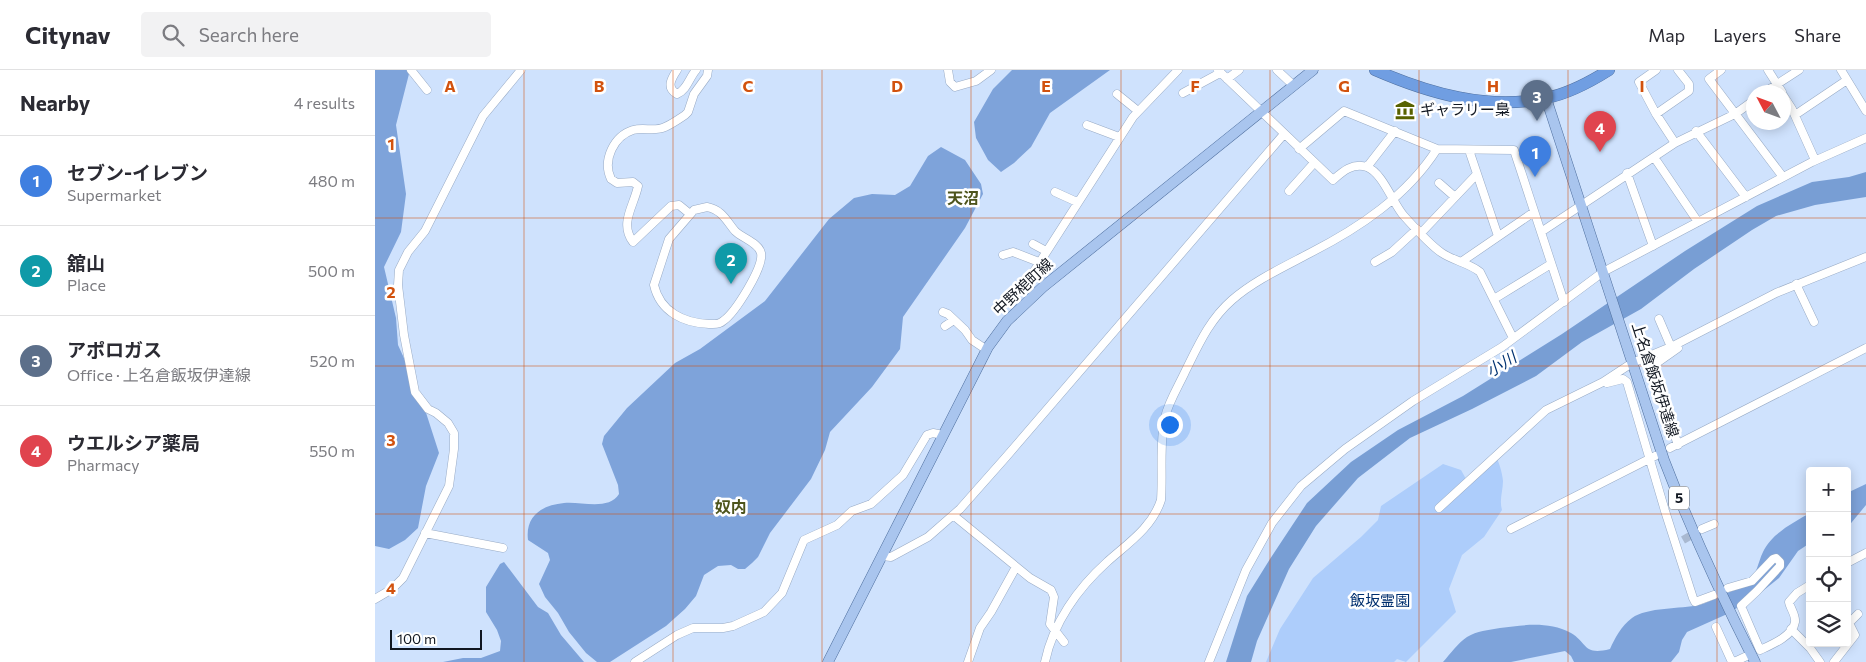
<!DOCTYPE html>
<meta charset="utf-8">
<style>
:root{--surface:#fff;--page:#f2f2f3;--text:#2b2b33;--muted:#7c7c81;--line:#e1e1e2;--accent:#586200}
body{margin:0;font-family:Commissioner,"Noto Sans JP",sans-serif;background:var(--page);color:var(--text)}
.controls{position:absolute;right:15px;bottom:15px;display:grid;overflow:hidden;border-radius:5px;box-shadow:0 2px 12px #0003}
.controls button{width:45px;height:45px;display:grid;place-items:center;padding:0;border:0;border-bottom:1px solid var(--line);background:var(--surface);color:var(--text);font:25px sans-serif}
.compass{position:absolute;left:1371px;top:15px;width:45px;height:45px;border-radius:50%;background:var(--surface);box-shadow:0 2px 12px #0003;rotate:311deg}
.scale{position:absolute;left:15px;bottom:12px;width:92px;box-sizing:border-box;padding-left:5px;border:2px solid #111721;border-top:0;font-size:14px;line-height:18px;white-space:nowrap;color:#111721;-webkit-text-stroke:4px #fff;paint-order:stroke}
.you{position:absolute;left:794px;top:354px;width:18px;height:18px;margin:-12px;border:4px solid #fff;border-radius:50%;background:#1a73e8;box-shadow:0 0 0 8px #1a73e833}
.badge{display:grid;place-items:center;width:32px;height:32px;border-radius:50%;background:var(--accent);color:#fff;font-size:16px;font-weight:700}
.pin{position:absolute;translate:-50% -41px;filter:drop-shadow(0 1px 2px #0008)}
.pin::after{content:'';position:absolute;top:26px;width:18px;height:15px;background:inherit;clip-path:polygon(0 0,100% 0,50% 100%)}
.list{margin:0;padding:0;list-style:none}
h2{display:flex;justify-content:space-between;align-items:center;height:65px;margin:0;padding:0 20px;font-size:21px}
h2 small{font-size:16px;font-weight:400;color:var(--muted)}
.list li{display:grid;grid-template-columns:32px 1fr auto;gap:15px;align-items:center;box-sizing:border-box;height:90px;padding:0 20px;border-top:1px solid var(--line)}
.list b{display:block;font-size:19px;white-space:nowrap}
.list p{margin:0;font-size:16px;white-space:nowrap;color:var(--muted)}
.list em{font-size:16px;font-style:normal;color:var(--muted)}
.icon{flex:none;width:28px;height:28px;fill:none;stroke:currentColor;stroke-width:2;stroke-linecap:round;stroke-linejoin:round}
.map{position:relative;flex:none;width:1491px;height:592px;overflow:hidden}
header{display:flex;align-items:center;gap:30px;box-sizing:border-box;height:70px;padding:0 25px;background:var(--surface);border-bottom:1px solid var(--line)}
header strong{font-size:24px}
nav{display:flex;gap:28px;margin-inline-start:auto;font-size:18px}
.search{width:350px;height:45px;background:var(--page);display:flex;align-items:center;gap:12px;box-sizing:border-box;padding:0 18px;border-radius:5px;color:var(--muted);font-size:19px}
main{display:flex}
aside{flex:1;background:var(--surface)}
.map>svg:first-child{display:block}
</style>
<header>
<strong>Citynav</strong>
<div class="search"><svg class="icon" aria-label="search" viewBox="0 0 24 24"><circle cx="10" cy="10" r="6"/><path d="M15 15l6 6"/></svg>Search here</div>
<nav><a>Map</a><a>Layers</a><a>Share</a></nav>
</header>
<main>
<aside>
<h2>Nearby<small>4 results</small></h2>
<ul class="list">
<li><span class="badge" style="background:#3f7fe0">1</span><div><b>セブン-イレブン</b><p>Supermarket</p></div><em>480 m</em></li>
<li><span class="badge" style="background:#0f9aa8">2</span><div><b>舘山</b><p>Place</p></div><em>500 m</em></li>
<li><span class="badge" style="background:#5c6f8a">3</span><div><b>アポロガス</b><p>Office · 上名倉飯坂伊達線</p></div><em>520 m</em></li>
<li><span class="badge" style="background:#e0444e">4</span><div><b>ウエルシア薬局</b><p>Pharmacy</p></div><em>550 m</em></li>
</ul>
</aside>
<div class="map">
<svg width="1491" height="592" viewBox="0 0 1491 592">
<rect width="100%" height="100%" fill="#cfe2fd"/>
<!-- green -->
<path fill="#adcdfb" d="M1119 383C1124 391 1127 402 1128 411 1128 421 1124 430 1127 440L1109 467 1087 485 1074 519 1081 542 1031 592 1022 589 1019 592H891L905 559 938 508 986 467 1003 450 1006 436 1068 394 1086 400 1091 409Z"/>
<!-- forest -->
<path fill="#7ea3da" d="M0 0H35L21 55 31 124 26 162 9 197 21 248 23 275 44 321 64 383 51 416 43 458 30 470 14 479 0 476Z
M637 0H735L675 43 656 77 639 93 626 102 613 90 601 68 599 52 618 19Z
M566 77 590 90 606 114 608 124 590 158 528 247 525 279 497 317 455 362 450 380 436 409 395 463 383 487 377 493 370 499H363L356 495 343 496 329 505 321 526 310 539 291 556 235 592H222L211 583 194 562 183 543 170 527 164 514 175 490 173 483 153 470C150 446 167 435 189 433 205 431 234 441 244 424L243 415 227 374 229 366 252 338 300 293 325 279 390 231 454 149 479 128 497 124 520 125 535 116 553 86Z
M1491 414V435L1472 458V423Z
M1435 443V473L1423 481 1404 508 1379 528 1350 545 1312 562 1307 570 1304 582 1296 592H1199L1196 586 1190 581 1136 592H1068C1075 584 1083 573 1092 567 1102 561 1113 560 1125 558 1149 555 1173 551 1196 563 1213 573 1208 586 1235 579 1240 568 1246 556 1257 548 1272 537 1306 539 1324 535 1333 533 1366 517 1373 512 1382 505 1383 492 1388 482 1397 463 1418 453 1435 443Z
M129 492 163 537 173 543 186 565 209 592H68L88 588H106L125 581 126 571 122 560 111 542V517L125 494Z"/>
<!-- water -->
<path fill="#789ed4" d="M1491 102V127L1440 135 1401 146 1377 160 1319 199 1266 239 1207 272 1161 306 1097 339 1035 368 983 408 941 456 914 499 882 571 876 592H851L872 526 895 489 932 433 976 392 1023 360 1088 326 1187 264 1310 181 1382 136 1437 112 1474 107Z"/>
<g fill="none" stroke-linecap="round" stroke-linejoin="round">
<!-- minor-tunnel -->
<path stroke="#a9b9d1" stroke-width="8" stroke-dasharray="8 4" stroke-linecap="butt" d="M1308 470 1324 461"/>
<defs>
<path id="minor" d="M36 0 52 20
M302 0C296 9 291 18 302 24 312 20 314 8 321 0
M573 0 575 12 580 17 601 11 616 0
M843 0 958 110C967 102 978 92 992 97 1008 103 1018 134 1029 146 1038 156 1056 176 1067 183 1079 191 1094 193 1105 202L1138 268
M902 0 918 15
M1281 0 1264 12 1281 44 1300 73
M1346 0 1334 9 1408 107
M1393 0 1407 22
M1466 0 1491 41
M852 9 864 0
M1390 22 1424 0
M808 23 845 3
M742 24 763 41
M1408 25 1417 39 1440 90
M1281 44 1314 21V14L1303 0
M1420 45 1472 10
M712 55 744 67
M1321 61 1371 127
M924 79 969 41 1062 79 1139 80 1189 232
M1094 80 1123 166
M1279 87 1323 152
M992 97 1020 61
M1252 103 1278 176
M1064 113 1080 127
M914 121 939 93
M680 122 702 132
M332 137C347 140 351 150 360 161 367 168 384 173 386 183 389 197 360 243 348 251 344 255 339 254 334 254 309 253 285 242 279 215L294 169 319 140Z
M315 144 304 135 296 136 258 172C244 153 259 136 263 116L258 112 242 113 236 109C227 90 239 66 258 60 269 57 280 62 290 57 297 54 304 49 310 45L313 42 319 24 332 6 333 0
M1166 162 1300 73 1360 44 1378 31
M1046 163 1102 104
M658 174 671 181
M628 185 638 182 664 192
M1000 192 1017 182 1042 159
M1086 192 1159 142
M1421 214 1439 252
M647 220 758 47 803 0
M1119 229 1176 194
M568 242 573 244 590 260 597 270 612 280
M1284 249 1296 277
M570 256 579 250
M1232 313 1248 309 1252 312 1290 441 1318 528 1320 532 1339 525
M1303 375 1276 297 1303 278
M1295 378 1491 278
M1064 438 1171 340 1228 312 1257 293 1296 277 1401 223 1491 187
M578 445 655 508 676 520 679 527 675 554 689 572
M1136 459 1280 386
M1327 459 1339 454
M50 463 128 478
M507 486 516 487 553 467 585 439 631 387 909 64
M1472 493 1491 483
M1353 518 1377 511 1398 489 1401 488 1405 492V496L1382 521 1366 536 1385 580C1396 575 1418 566 1420 552 1421 545 1415 538 1414 532L1422 523 1435 515
M0 529 17 519 28 508 74 416 79 379V363L73 353 61 343 53 339 40 322 29 265 23 215 24 200 33 182 50 161 108 46 146 0
M1341 557 1357 592
M1416 559 1435 578 1445 592
M260 592 302 565 318 558H348L358 556 389 542 407 523 429 470 462 455 477 441 496 434 528 405 552 365 558 363 568 365
M593 592 605 558 616 542 641 497
M670 592C678 553 703 518 732 492 752 474 777 458 786 430 788 403 784 374 790 347 794 331 803 317 810 302 823 276 834 250 857 230 880 210 909 197 935 183 984 158 1032 126 1062 79
M834 592 871 500 897 453 926 416 970 379 1038 331 1127 277 1228 202 1437 92 1491 68
M1359 592 1376 584
M1459 592 1480 565 1474 553 1483 544"/>
<path id="major" d="M1171 28 1289 390C1316 460 1346 525 1380 592
M453 592 613 277 632 251 668 217 938 0"/>
<path id="highway" d="M1000 0C1053 23 1113 41 1171 28 1192 24 1215 12 1234 0"/>
</defs>
<!-- minor casing -->
<use href="#minor" stroke="#99abc5" stroke-width="9"/>
<!-- major casing -->
<use href="#major" stroke="#4f6f9e" stroke-width="11"/>
<!-- highway casing -->
<use href="#highway" stroke="#4f6f9e" stroke-width="12"/>
<!-- minor -->
<use href="#minor" stroke="#fff" stroke-width="8"/>
<!-- major -->
<use href="#major" stroke="#a9c5ee" stroke-width="10"/>
<!-- highway -->
<use href="#highway" stroke="#709ee2" stroke-width="11"/>
</g>
<!-- grid -->
<path fill="none" stroke="#d2520e" stroke-width="1" stroke-opacity="0.55" d="M149 0V592M298 0V592M447 0V592M596 0V592M746 0V592M895 0V592M1044 0V592M1193 0V592M1342 0V592M0 148H1491M0 296H1491M0 444H1435M1472 444H1491"/>
<!-- icons -->
<defs>
<symbol id="museum-bare" viewBox="-9 -9 18 18"><path d="M0-6L6-3V-2H-6V-3ZM-5-1h2V3h-2ZM-1-1h2V3h-2ZM3-1h2V3H3ZM-6 4H6V6H-6Z" fill="#586200" stroke="#fff" stroke-width="2.5" paint-order="stroke"/></symbol>
</defs>
<g fill-rule="evenodd">
<use href="#museum-bare" x="1016" y="26" width="28" height="28"/>
</g>
<g text-anchor="middle" stroke-width="5" stroke-linejoin="round" paint-order="stroke">
<!-- shield labels -->
<rect fill="#fff" stroke="#585d64" stroke-width="1" x="1294" y="416.5" width="20" height="23" rx="4"/>
<g font-size="14" font-weight="bold" fill="#111721">
<text x="1304" y="433">5</text>
</g>
<!-- poi labels -->
<g font-size="15" fill="#111721" stroke="#fff" text-anchor="start">
<text x="1045" y="45">ギャラリー梟</text>
</g>
<!-- street labels -->
<g font-size="15" fill="#111721" stroke="#fff">
<text transform="translate(648 217) rotate(-43)" y="5">中野梍町線</text>
<text transform="translate(1280 310) rotate(72)" y="5">上名倉飯坂伊達線</text>
</g>
<!-- park labels -->
<g font-size="15" fill="#002f6e" stroke="#fff">
<text x="1005" y="536">飯坂霊園</text>
</g>
<!-- neighbourhood labels -->
<g font-size="16" font-weight="bold" fill="#4d541b" stroke="#fff">
<text x="588" y="134">天沼</text>
<text x="356" y="443">奴内</text>
</g>
<!-- water labels -->
<g font-size="16" font-style="italic" fill="#003271" stroke="#fff">
<text transform="translate(1126 294) rotate(-32)" y="6">小川</text>
</g>
</g>
<g font-size="16" text-anchor="middle" font-weight="bold" fill="#d2520e" stroke="#fff" stroke-width="5" stroke-linejoin="round" paint-order="stroke">
<text x="75" y="22">A</text>
<text x="224" y="22">B</text>
<text x="373" y="22">C</text>
<text x="522" y="22">D</text>
<text x="671" y="22">E</text>
<text x="820" y="22">F</text>
<text x="969" y="22">G</text>
<text x="1118" y="22">H</text>
<text x="1267" y="22">I</text>
<text x="16" y="80">1</text>
<text x="16" y="228">2</text>
<text x="16" y="376">3</text>
<text x="16" y="524">4</text>
</g>
</svg>
<div class="controls">
<button>+</button>
<button>−</button>
<button><svg class="icon" aria-label="locate" viewBox="0 0 24 24"><circle cx="12" cy="12" r="6"/><path d="M12 2v4M12 18v4M2 12h4M18 12h4"/></svg></button>
<button><svg class="icon" aria-label="layers" viewBox="0 0 24 24"><path d="M12 4l9 5-9 5-9-5zM3 14l9 5 9-5"/></svg></button>
</div>
<svg class="compass" viewBox="-18 -18 36 36"><path d="M0-13l5 13h-10z" fill="#e53935"/><path d="M0 13l5-13h-10z" fill="#7c7c81"/></svg>
<div class="scale">100 m</div>
<div class="you"></div>
<div class="pin badge" style="left:1160px;top:107px;background:#3f7fe0">1</div>
<div class="pin badge" style="left:356px;top:214px;background:#0f9aa8">2</div>
<div class="pin badge" style="left:1162px;top:51px;background:#5c6f8a">3</div>
<div class="pin badge" style="left:1225px;top:82px;background:#e0444e">4</div>
</div>
</main>
